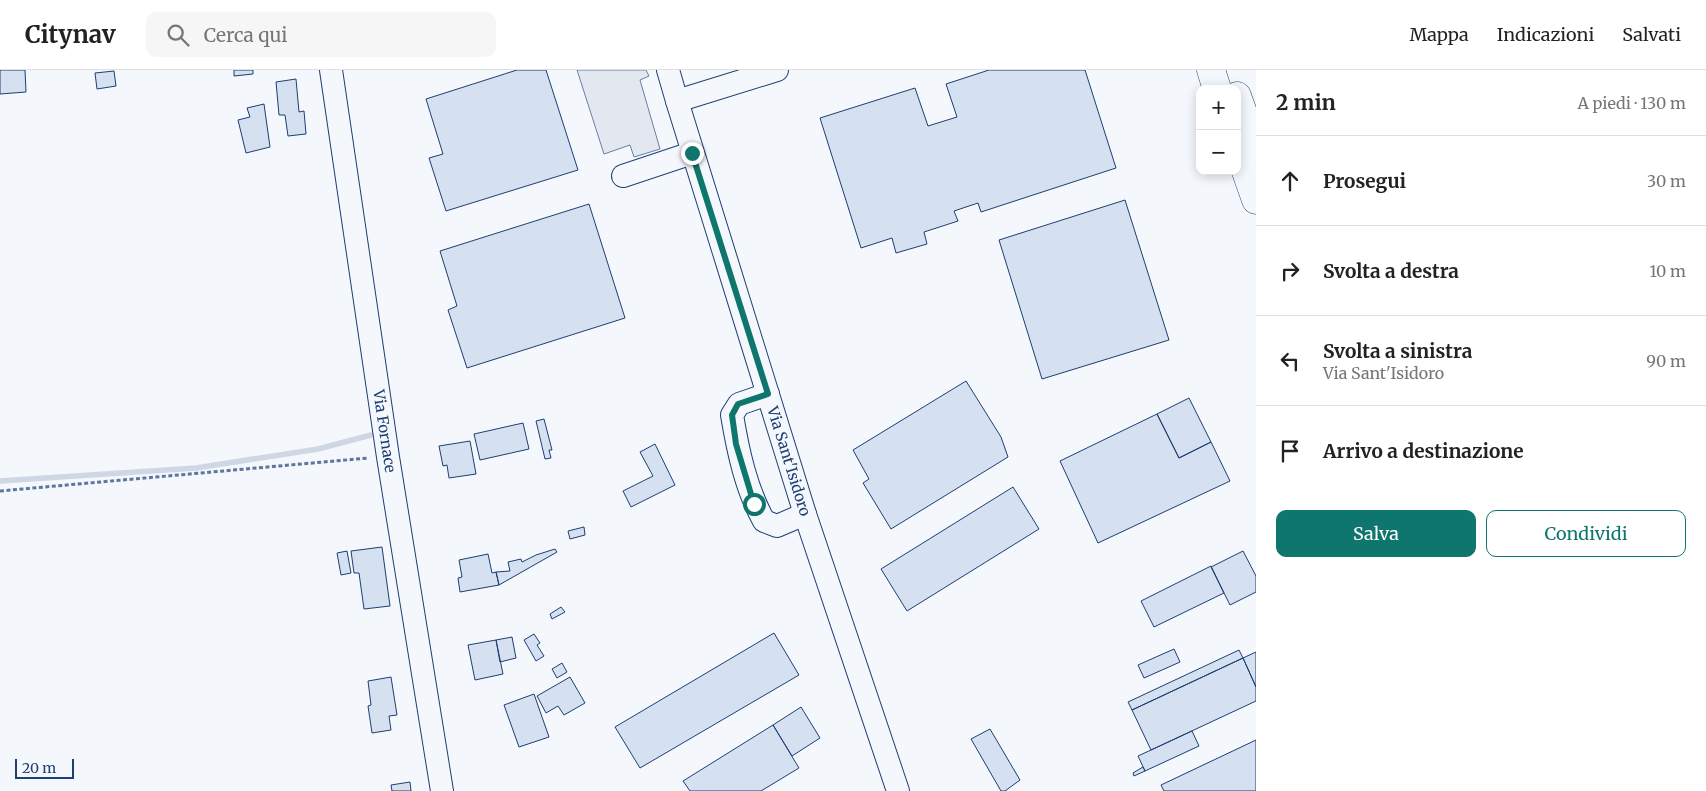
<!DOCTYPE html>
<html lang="it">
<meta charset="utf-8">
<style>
:root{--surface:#fff;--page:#f6f6f6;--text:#222;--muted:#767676;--line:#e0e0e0;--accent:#0f766e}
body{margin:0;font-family:Merriweather,serif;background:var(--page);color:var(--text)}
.controls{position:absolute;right:15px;top:15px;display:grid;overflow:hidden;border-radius:10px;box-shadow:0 2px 12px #0003}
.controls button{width:45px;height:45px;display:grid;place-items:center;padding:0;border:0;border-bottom:1px solid var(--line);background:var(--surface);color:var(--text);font:25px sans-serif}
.scale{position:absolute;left:15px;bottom:12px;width:59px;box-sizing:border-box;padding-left:5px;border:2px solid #1d3f73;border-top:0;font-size:14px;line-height:18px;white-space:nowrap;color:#1d3f73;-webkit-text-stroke:4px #f4f7fb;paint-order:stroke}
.stop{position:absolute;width:15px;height:15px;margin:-11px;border:4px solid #0f766e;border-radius:50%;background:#fff}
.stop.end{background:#0f766e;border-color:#fff;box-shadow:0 1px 5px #0008}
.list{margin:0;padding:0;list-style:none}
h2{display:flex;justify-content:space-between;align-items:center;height:65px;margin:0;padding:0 20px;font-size:21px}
h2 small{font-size:16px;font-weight:400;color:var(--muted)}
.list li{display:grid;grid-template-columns:32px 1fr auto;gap:15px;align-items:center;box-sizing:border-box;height:90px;padding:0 20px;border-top:1px solid var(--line)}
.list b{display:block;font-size:19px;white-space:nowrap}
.list p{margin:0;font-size:16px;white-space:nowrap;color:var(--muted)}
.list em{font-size:16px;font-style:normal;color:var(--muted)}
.actions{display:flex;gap:10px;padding:15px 20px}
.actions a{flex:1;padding:11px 0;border:1px solid var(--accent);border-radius:10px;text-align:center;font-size:18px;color:var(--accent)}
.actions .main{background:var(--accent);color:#fff}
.icon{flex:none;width:28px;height:28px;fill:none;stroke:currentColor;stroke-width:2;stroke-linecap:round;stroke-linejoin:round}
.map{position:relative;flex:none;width:1256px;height:721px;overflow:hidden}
header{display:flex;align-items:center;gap:30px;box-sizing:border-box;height:70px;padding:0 25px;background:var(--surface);border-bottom:1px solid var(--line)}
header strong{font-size:24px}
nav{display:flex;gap:28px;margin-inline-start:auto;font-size:18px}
.search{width:350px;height:45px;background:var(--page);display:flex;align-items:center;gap:12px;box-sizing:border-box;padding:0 18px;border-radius:10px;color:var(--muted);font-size:19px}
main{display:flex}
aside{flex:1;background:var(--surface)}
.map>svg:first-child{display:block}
</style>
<header>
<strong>Citynav</strong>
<div class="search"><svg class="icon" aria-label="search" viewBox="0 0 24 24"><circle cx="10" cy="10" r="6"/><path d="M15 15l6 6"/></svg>Cerca qui</div>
<nav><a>Mappa</a><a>Indicazioni</a><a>Salvati</a></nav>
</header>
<main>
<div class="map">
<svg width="1256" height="721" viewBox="0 0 1256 721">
<rect width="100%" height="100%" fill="#f4f7fb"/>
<!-- parking -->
<path fill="#e3e8f0" stroke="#687fa3" d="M577 0H646L649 6 640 10 660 79 634 87 630 75 604 84Z"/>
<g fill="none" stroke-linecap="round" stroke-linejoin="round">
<!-- stream -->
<path stroke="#cfd7e4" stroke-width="5.5" d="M0 411 196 398 318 379 371 365"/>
</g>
<!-- building -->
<path fill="#d5e0f0" stroke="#1d3f73" d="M0 0H25L26 22 0 24Z
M234 0H253V4L234 6Z
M517 0H546L578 100 446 141 429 88 443 84 426 29Z
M989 0H1085L1116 98 981 142 978 133 954 141 958 151 924 162 927 174 896 183 892 168 861 178 820 48 915 18 928 56 957 47 946 14Z
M114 1 116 16 97 19 95 3Z
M296 9 299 42 304 41 306 64 288 66 285 45H279L276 12Z
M264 34 270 77 246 83 238 50 250 47 247 38Z
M1125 130 1169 270 1042 309 999 170Z
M589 134 625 248 467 298 448 240 457 236 440 181Z
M966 311 1001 367 1008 387 891 459 863 413 869 409 853 380Z
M1189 328 1211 372 1179 388 1157 344Z
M1157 344 1179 388 1211 372 1230 411 1098 473 1060 391Z
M544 349 552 380H549L551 388 545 389 536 351Z
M523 353 529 379 480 390 474 364Z
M470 371 476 404 449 408 447 395 443 396 439 376Z
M655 374 675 415 631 437 623 421 653 406 640 382Z
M1013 417 1039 459 907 541 881 499Z
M584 457 585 465 570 469 568 461Z
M382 477 390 536 364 539 359 503H354L351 481Z
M555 479 557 482 499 515 496 502 510 501 508 492 521 489 522 492 536 485Z
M347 481 351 503 341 505 337 483Z
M1243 481 1256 506V522L1230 535 1211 497Z
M488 484 492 503 496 502 499 515 460 522 458 508 462 507 459 490Z
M1211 496 1224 523 1154 557 1141 531Z
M561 537 565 542 552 549 550 544Z
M774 563 799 605 640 698 615 657Z
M534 564 540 573 537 575 544 586 536 591 524 570Z
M512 567 516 588 500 592 496 570Z
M496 570 503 604 475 610 468 575Z
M1174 579 1180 592 1144 608 1138 595Z
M1239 580 1243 588 1132 640 1128 632Z
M1256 582V617L1243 588Z
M1243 588 1256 617V631L1151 680 1132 640Z
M562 593 567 602 557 608 552 599Z
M391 607 397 645 389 646 391 660 372 663 368 636 371 635 368 611Z
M570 607 585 633 564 645 558 636 546 643 537 626Z
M534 624 549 667 519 677 504 635Z
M801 637 820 668 792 686 773 655Z
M773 655 799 698 761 721H690L683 711Z
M990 659 1020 710 1005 721H1001L971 669Z
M1192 661 1199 676 1145 701 1138 686Z
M1256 670V721H1164L1161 715Z
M1143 697 1145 701 1134 706 1133 703Z
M410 712 411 721H392L391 715Z"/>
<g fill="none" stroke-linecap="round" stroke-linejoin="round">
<defs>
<g id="minor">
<path id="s1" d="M331 0 388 387 442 721"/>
<path d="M668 0 677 31"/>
<path id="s2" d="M777 0 677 31 805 444 898 721"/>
<path d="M623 106 692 83"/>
<path d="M768 324 739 334 732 345C738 381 746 419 764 451L777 456 805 444"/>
</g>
<path id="major" d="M1211 0 1217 19
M1237 26 1256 79
M1237 76 1256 130"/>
</defs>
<!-- minor casing -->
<use href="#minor" stroke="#1d3f73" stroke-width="24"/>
<!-- major casing -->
<use href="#major" stroke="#1d3f73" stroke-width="29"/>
<!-- path -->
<path stroke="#5e769c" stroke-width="3" stroke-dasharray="4 2.5" stroke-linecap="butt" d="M0 421 368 388"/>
<!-- minor -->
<use href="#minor" stroke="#f4f7fb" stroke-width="22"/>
<!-- major -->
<use href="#major" stroke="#f4f7fb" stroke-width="28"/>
</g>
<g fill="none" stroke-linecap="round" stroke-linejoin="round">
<!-- route -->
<path stroke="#0f766e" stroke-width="6" d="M692 83 768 324 738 334 732 345 736 374 754 434"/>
</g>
<g text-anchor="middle" stroke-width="4" stroke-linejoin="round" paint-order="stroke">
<!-- street labels -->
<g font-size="15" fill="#1d3f73" stroke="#f4f7fb">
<text dy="5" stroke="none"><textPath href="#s1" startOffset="365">Via Fornace</textPath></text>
<text dy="5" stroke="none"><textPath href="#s2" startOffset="482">Via Sant'Isidoro</textPath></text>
</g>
</g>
</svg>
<div class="controls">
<button>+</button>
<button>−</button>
</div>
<div class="scale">20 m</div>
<div class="stop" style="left:754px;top:434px"></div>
<div class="stop end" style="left:692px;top:83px"></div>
</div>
<aside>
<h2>2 min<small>A piedi · 130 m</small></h2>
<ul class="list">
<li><svg class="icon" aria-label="ahead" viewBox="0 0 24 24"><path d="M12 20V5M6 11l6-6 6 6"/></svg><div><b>Prosegui</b></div><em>30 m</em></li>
<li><svg class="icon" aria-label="right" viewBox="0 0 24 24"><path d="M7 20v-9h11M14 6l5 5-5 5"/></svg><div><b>Svolta a destra</b></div><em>10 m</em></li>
<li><svg class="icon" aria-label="left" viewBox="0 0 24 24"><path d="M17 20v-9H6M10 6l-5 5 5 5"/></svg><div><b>Svolta a sinistra</b><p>Via Sant'Isidoro</p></div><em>90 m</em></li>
<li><svg class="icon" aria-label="arrive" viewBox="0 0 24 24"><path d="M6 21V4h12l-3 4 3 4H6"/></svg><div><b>Arrivo a destinazione</b></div></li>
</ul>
<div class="actions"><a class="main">Salva</a><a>Condividi</a></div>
</aside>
</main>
